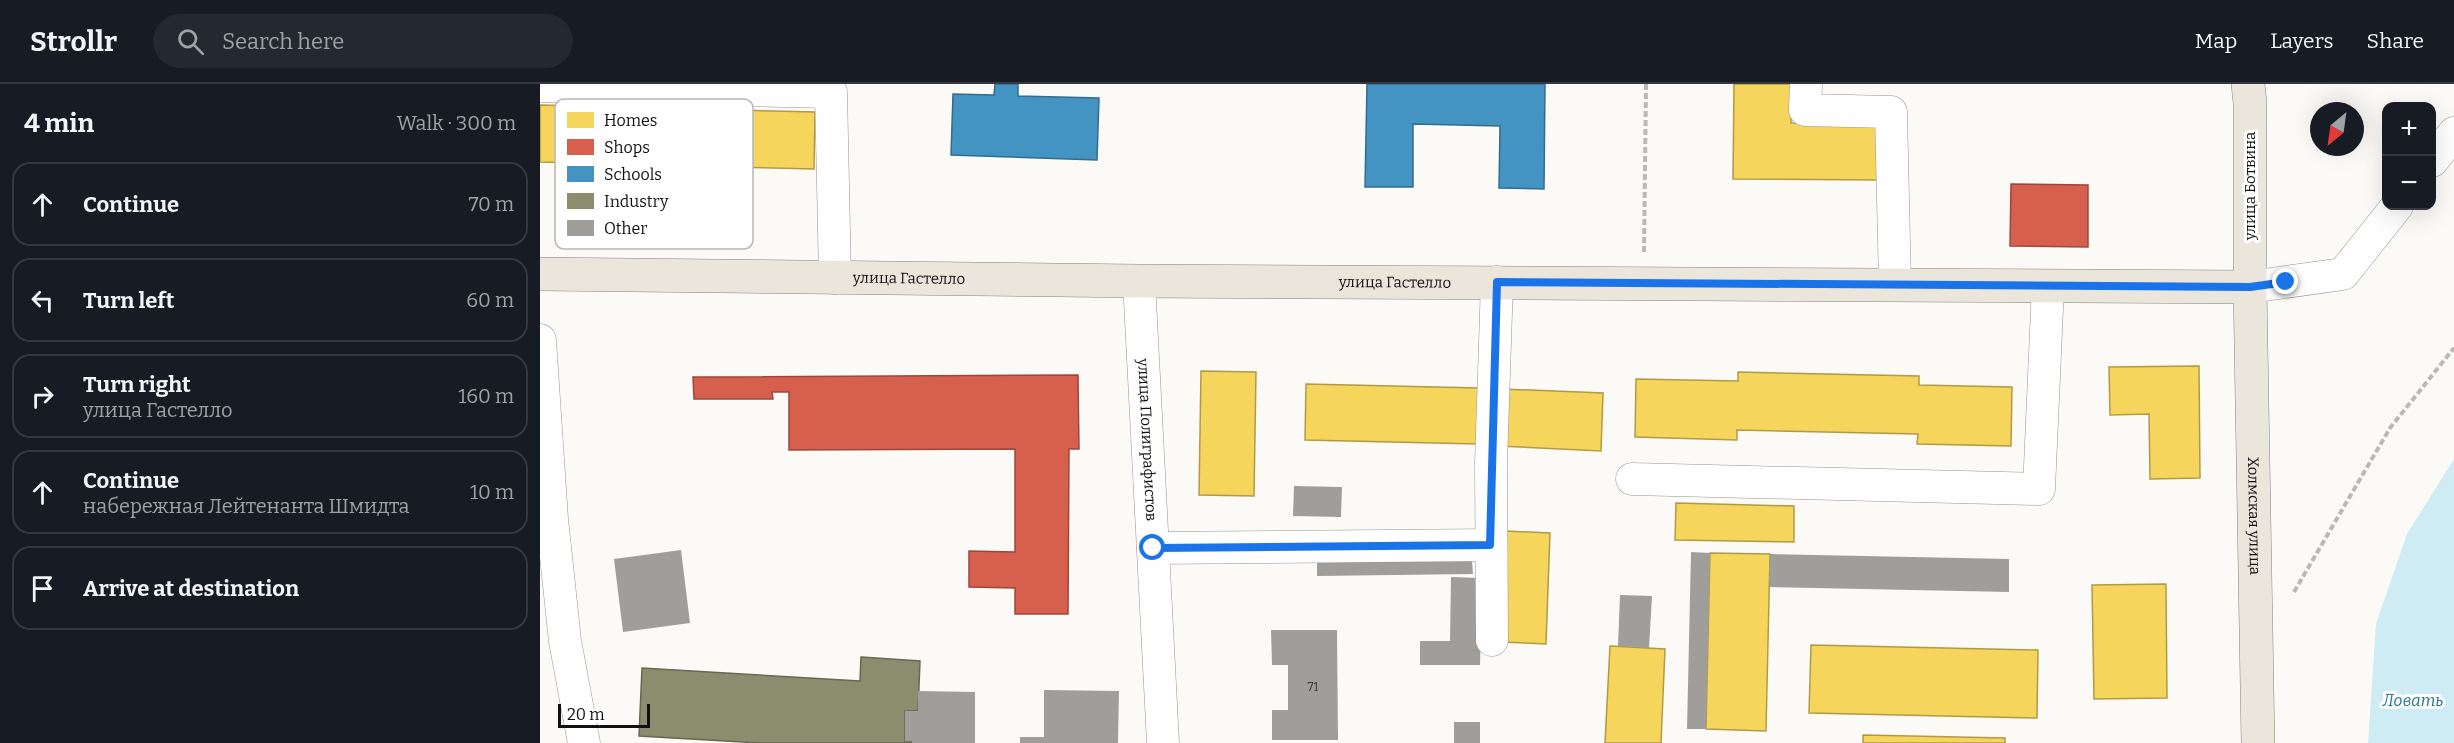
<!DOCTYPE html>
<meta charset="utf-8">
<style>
:root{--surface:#171b24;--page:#242831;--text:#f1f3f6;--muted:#9ea1a6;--line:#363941}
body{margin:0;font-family:Bitter,serif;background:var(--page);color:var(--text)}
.controls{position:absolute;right:18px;top:18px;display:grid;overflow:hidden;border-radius:12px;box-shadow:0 6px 24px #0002}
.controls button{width:54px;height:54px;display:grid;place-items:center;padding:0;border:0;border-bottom:2px solid var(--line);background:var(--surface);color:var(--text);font:30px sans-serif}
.compass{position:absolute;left:1770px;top:18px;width:54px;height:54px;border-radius:50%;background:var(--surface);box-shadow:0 6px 24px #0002;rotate:209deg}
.scale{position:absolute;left:18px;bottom:15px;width:92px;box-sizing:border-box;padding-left:6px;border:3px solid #101010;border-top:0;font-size:16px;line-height:21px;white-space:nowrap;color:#101010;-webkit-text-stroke:4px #fff;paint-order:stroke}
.stop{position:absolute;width:18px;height:18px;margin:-14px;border:4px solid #1a73e8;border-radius:50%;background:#fff}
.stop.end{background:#1a73e8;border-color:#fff;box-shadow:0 2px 6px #0008}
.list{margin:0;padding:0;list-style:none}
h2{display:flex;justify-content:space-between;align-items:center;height:78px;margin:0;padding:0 24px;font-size:26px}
h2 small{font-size:20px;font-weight:400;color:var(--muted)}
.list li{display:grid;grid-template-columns:39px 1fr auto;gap:18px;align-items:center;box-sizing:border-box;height:84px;margin:0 12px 12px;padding:0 12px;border:2px solid var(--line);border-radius:18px}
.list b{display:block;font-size:22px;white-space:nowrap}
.list p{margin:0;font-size:20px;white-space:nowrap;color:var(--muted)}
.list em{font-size:20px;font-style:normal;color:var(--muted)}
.icon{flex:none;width:33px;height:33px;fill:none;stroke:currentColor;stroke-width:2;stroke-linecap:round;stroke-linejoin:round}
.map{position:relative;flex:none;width:1914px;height:659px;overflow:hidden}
header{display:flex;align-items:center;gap:36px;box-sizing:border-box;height:84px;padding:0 30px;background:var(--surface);border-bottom:2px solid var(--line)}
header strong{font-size:28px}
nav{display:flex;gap:33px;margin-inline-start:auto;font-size:21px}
.search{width:420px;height:54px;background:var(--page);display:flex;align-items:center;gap:15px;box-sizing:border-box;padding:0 21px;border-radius:33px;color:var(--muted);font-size:22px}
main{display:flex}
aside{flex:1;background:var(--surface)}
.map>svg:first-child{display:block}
</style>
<header>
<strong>Strollr</strong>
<div class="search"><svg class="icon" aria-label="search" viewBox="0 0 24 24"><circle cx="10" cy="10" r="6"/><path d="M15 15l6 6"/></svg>Search here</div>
<nav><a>Map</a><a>Layers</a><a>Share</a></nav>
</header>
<main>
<aside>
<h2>4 min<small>Walk · 300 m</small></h2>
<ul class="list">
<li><svg class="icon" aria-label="ahead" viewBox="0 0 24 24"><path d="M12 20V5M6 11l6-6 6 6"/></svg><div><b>Continue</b></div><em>70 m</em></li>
<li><svg class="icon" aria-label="left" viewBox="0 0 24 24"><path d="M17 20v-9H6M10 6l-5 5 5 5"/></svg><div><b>Turn left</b></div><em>60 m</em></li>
<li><svg class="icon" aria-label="right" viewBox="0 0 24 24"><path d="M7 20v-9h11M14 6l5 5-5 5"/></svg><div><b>Turn right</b><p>улица Гастелло</p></div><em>160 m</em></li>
<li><svg class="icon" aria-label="ahead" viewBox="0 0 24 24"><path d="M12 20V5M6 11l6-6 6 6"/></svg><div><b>Continue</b><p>набережная Лейтенанта Шмидта</p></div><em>10 m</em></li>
<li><svg class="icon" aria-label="arrive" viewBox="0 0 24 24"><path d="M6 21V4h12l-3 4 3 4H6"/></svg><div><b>Arrive at destination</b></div></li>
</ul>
</aside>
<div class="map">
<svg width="1914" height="659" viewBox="0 0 1914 659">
<rect width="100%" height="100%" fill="#fcfaf6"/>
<!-- water -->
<path fill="#cfebf3" d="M1914 375V659H1828L1836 540 1867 450Z"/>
<!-- homes -->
<path fill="#f6d55c" stroke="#b19a45" stroke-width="1.5" d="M1194 0H1251V39L1338 40V96L1193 95Z
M0 21 275 28 274 85 0 78Z
M1659 282 1660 394 1610 395 1609 330 1570 331 1569 283Z
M661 287 716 288 714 412 659 411Z
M1198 288 1379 292V301L1472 303 1471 362 1377 360 1378 350 1197 346V356L1095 353 1096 295 1198 297Z
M766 300 939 304 938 360 765 356Z
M962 305 1063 309 1061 367 959 362Z
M1136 419 1254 422V458L1135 456Z
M966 447 1010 449 1006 560 962 558Z
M1170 469 1230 470 1226 647 1166 645Z
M1626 500 1627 614 1554 615 1552 501Z
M1271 561 1498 566 1497 634 1269 629Z
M1070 562 1125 565 1121 659H1065Z
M1323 651 1465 654V659H1323Z"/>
<!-- shops -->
<path fill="#d6604d" stroke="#9b483b" stroke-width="1.5" d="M1471 100 1548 101V163L1470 162Z
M538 291 539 365H529L528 530H475V504L429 503V467L475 468V365L249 366V308H232L233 315H154L153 293Z"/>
<!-- schools -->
<path fill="#4393c3" stroke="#346c8d" stroke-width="1.5" d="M455 0H478V12L559 14 557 76 411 71 413 10 454 11Z
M827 0H1005L1004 105 959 104 960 42 873 40V103H825Z"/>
<!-- industry -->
<path fill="#8c8c6e" stroke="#676752" stroke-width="1.5" d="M321 573 380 577 378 627H365V657H372V659H220L99 652 102 584 320 597Z"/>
<!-- building -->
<path fill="#a09e9b" d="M754 402 802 403 801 433 753 432Z
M141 466 150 539 83 548 74 475Z
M1151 468 1170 469 1166 645H1147Z
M1230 470 1469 475V508L1229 503Z
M932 477 933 490 777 492V478Z
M911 493 942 494 940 581H880V557H910Z
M1080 511 1112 512 1109 564 1078 562Z
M731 546H797L798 656H732V626H748V581H732Z
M504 606 579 607 578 659H480V653H504Z
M378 607 435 608V659H372V657H365V627H378Z
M914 638H940V659H914Z"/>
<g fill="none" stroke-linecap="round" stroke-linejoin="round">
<defs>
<g id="minor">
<path d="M1266 0 1265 26 1351 28 1355 201"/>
<path d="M0 2 291 8 295 194"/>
<path d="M1892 77 1914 49"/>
<path id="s1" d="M599 197 623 659"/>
<path d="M1710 203 1803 190 1857 122"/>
<path d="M0 256 12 435 25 557 44 659"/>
<path d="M1092 395 1499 405 1508 202"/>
<path d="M613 464 950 461"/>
<path d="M952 556 951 379 957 198"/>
</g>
<g id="major">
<path id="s2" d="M1708 0 1710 19V203L1718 659"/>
<path id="s3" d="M0 190 599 197 1710 203"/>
</g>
</defs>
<!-- minor casing -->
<use href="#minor" stroke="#969594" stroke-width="33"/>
<!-- major casing -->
<use href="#major" stroke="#848381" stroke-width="34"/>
<!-- path -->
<path stroke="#b9b9b8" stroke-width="4" stroke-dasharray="6 3" stroke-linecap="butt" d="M1104 168 1106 0
M1754 508 1850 344 1914 264"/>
<!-- minor -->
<use href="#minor" stroke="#fffefe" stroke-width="32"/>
<!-- major -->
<use href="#major" stroke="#ebe6dc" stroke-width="33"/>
</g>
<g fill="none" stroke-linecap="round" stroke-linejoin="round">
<!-- route -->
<path stroke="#1a73e8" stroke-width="8" d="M613 464 950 461 957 198 1710 203 1746 198"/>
</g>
<g text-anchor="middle" stroke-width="6" stroke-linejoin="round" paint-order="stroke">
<!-- number labels -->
<g font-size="12" fill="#343433">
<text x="773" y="607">71</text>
</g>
<!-- street labels -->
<g font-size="15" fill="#101010" stroke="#fff">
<text transform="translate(1710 102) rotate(-90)" y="5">улица Ботвина</text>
<text dy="5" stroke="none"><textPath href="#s3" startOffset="369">улица Гастелло</textPath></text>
<text dy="5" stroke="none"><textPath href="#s3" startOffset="855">улица Гастелло</textPath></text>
<text dy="5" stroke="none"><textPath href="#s1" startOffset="159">улица Полиграфистов</textPath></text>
<text dy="5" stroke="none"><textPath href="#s2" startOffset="432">Холмская улица</textPath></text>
</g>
<!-- water labels -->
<g font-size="16" font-style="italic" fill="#217399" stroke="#fff">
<text x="1873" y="622">Ловать</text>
</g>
</g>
<!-- legend -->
<rect x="15" y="15" width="198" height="150" rx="9" fill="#fff" stroke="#b7b7b7" stroke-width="1.5"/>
<rect x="27" y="28" width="27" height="16" fill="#f6d55c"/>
<rect x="27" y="55" width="27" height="16" fill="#d6604d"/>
<rect x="27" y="82" width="27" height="16" fill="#4393c3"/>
<rect x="27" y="109" width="27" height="16" fill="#8c8c6e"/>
<rect x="27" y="136" width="27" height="16" fill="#a09e9b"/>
<g font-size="16" fill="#101010">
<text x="64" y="42">Homes</text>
<text x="64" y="69">Shops</text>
<text x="64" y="96">Schools</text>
<text x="64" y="123">Industry</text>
<text x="64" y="150">Other</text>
</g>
</svg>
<div class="controls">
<button>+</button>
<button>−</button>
</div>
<svg class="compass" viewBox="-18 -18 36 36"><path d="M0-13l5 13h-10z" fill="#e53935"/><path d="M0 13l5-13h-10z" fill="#9ea1a6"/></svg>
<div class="scale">20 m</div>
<div class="stop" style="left:613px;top:464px"></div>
<div class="stop end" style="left:1746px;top:198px"></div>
</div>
</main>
